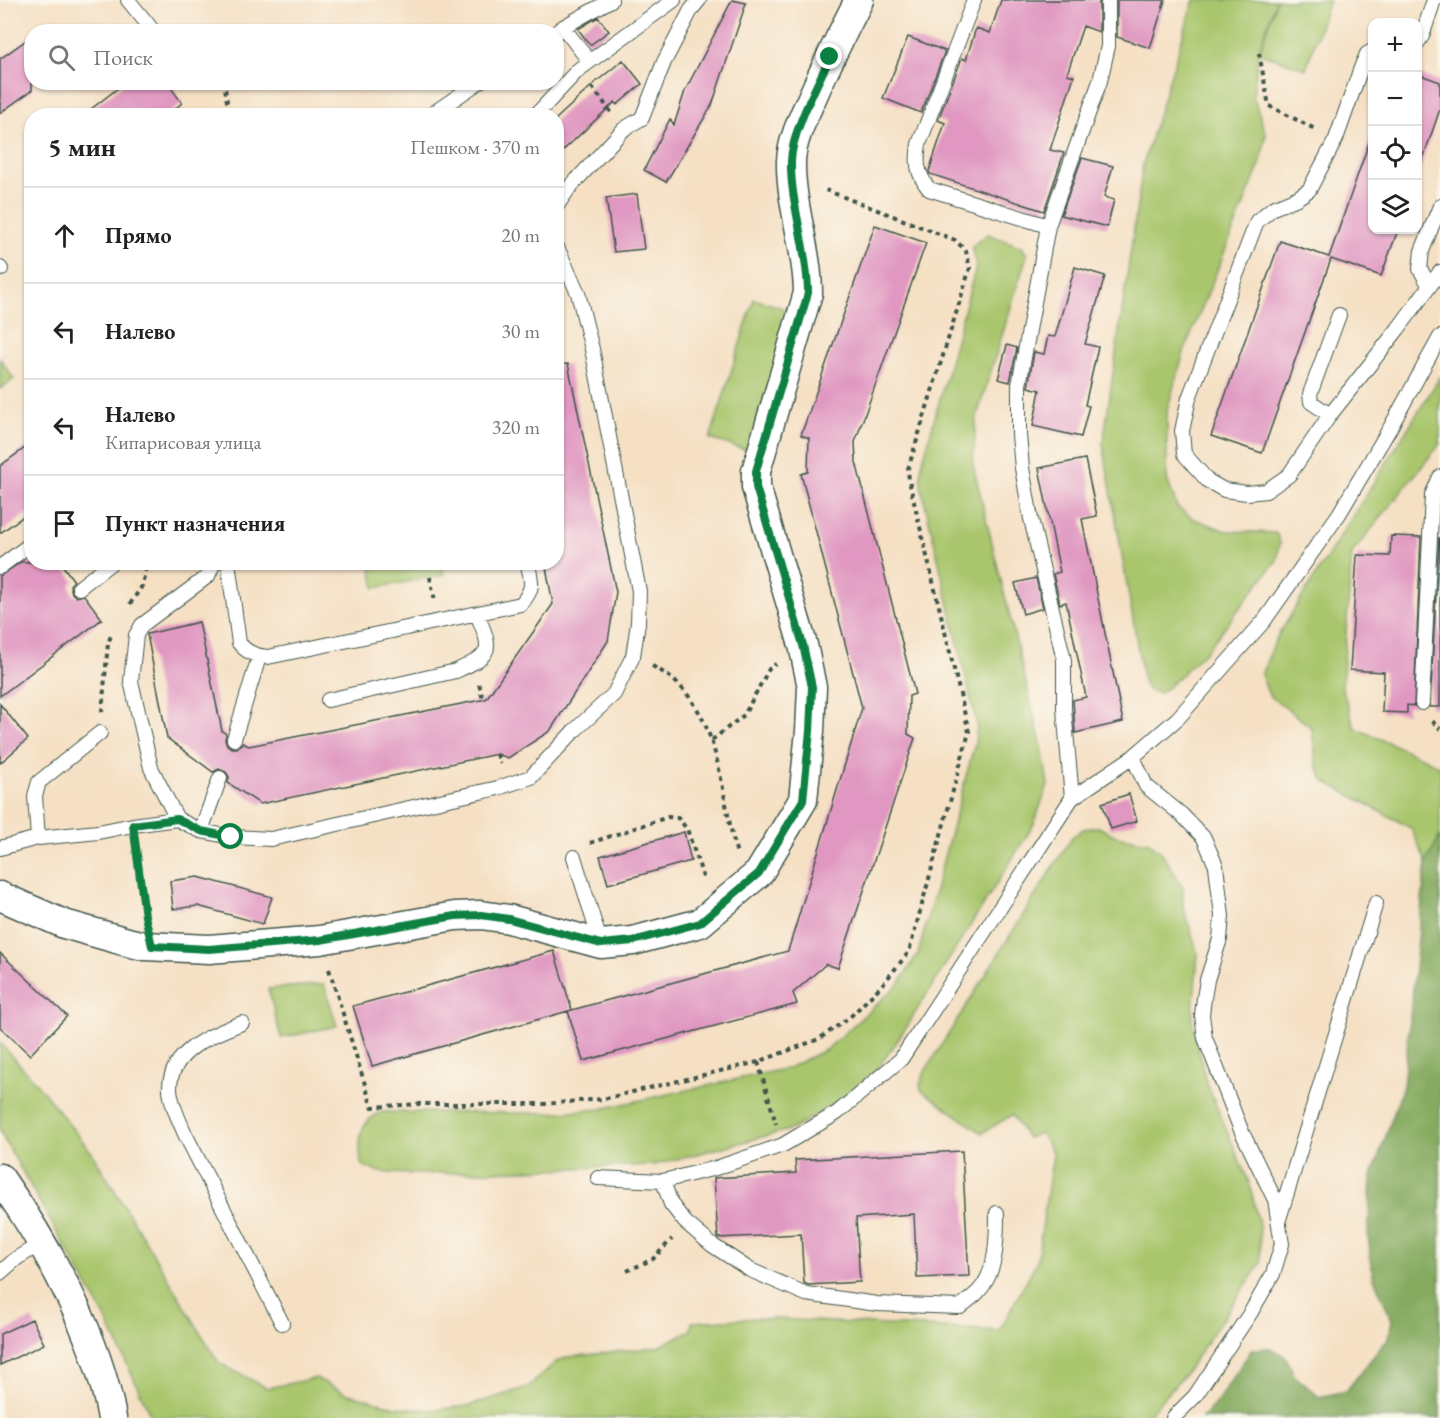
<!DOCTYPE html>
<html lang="ru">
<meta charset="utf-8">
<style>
:root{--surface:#fff;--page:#f2f2f2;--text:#222;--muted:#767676;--line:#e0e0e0}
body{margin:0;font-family:"EB Garamond",serif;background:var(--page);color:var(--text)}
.controls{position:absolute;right:18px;top:18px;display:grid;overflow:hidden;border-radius:12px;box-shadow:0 2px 4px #0004}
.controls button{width:54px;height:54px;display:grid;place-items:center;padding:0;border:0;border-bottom:2px solid var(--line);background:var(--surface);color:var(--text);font:30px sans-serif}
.stop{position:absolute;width:18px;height:18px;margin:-14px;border:4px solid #0b8043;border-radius:50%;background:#fff}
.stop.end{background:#0b8043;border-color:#fff;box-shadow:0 2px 6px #0008}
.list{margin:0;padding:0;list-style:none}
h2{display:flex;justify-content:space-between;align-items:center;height:78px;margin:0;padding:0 24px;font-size:26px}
h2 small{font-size:20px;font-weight:400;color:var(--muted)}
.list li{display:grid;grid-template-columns:39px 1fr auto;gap:18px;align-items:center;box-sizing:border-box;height:96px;padding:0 24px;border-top:2px solid var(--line)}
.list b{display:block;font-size:22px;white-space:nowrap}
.list p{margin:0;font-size:20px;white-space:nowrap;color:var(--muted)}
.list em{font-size:20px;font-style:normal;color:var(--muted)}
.icon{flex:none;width:33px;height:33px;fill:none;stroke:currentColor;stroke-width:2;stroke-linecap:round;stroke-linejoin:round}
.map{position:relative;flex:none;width:1440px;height:1418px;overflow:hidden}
.search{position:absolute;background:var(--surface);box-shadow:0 2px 4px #0004;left:24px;top:24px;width:540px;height:66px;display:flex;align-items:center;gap:15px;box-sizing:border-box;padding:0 21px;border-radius:24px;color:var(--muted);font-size:22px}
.panel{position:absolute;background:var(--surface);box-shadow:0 2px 4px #0004;left:24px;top:108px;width:540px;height:462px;border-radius:24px}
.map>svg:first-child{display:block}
</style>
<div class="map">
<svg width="1440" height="1418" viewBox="0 0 1440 1418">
<rect width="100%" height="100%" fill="#fbf7ec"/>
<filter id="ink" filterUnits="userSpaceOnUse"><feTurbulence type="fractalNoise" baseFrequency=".0167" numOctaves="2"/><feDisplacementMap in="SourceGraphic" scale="12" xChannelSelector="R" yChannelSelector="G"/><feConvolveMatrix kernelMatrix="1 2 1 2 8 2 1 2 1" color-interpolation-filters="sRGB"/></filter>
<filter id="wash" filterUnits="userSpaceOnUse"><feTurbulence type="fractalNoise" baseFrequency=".008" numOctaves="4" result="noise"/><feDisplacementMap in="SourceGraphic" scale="24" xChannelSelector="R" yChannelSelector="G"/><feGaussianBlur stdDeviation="1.35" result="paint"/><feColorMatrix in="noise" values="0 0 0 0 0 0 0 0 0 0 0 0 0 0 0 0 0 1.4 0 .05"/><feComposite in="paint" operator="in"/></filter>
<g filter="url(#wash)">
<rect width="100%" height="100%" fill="#f5e0c4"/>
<!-- green -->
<path fill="#a9c66d" stroke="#648250" stroke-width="1.5" d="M1194 0H1276L1258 53 1253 96 1266 134 1261 162 1184 352 1167 410V479L1177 507 1192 518 1226 531 1276 533 1280 542 1277 560 1207 650 1167 688 1159 693 1148 690 1144 684 1103 444 1143 164Z
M1277 0H1329L1306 69 1259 53Z
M988 234 1022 247 1027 255 976 419 973 465 1043 753 1048 785 1033 826 898 1040 877 1069 854 1091 793 1129 654 1165 419 1174C401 1173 377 1176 361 1164 359 1142 357 1122 382 1112L548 1113 600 1109 788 1068 827 1049 899 984 918 954 975 743 977 725 921 486V468L976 267 972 246Z
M754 299 793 311 750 451 710 439Z
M0 359 14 379 0 389Z
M1440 377V444L1352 553 1342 688 1355 728 1428 760 1440 767V836L1426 862 1411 828 1324 781 1316 764 1312 728 1269 695 1261 675 1277 637Z
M370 563H442L444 575 375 588Z
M1098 827 1116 836 1149 842 1162 853 1183 887V906L1198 954 1192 1020 1206 1082 1250 1185 1259 1225 1261 1263 1184 1375 1145 1418H152L106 1319 0 1132V1043L37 1084 92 1153 219 1363 267 1388 316 1378 345 1393 396 1407 431 1410 468 1406 528 1387 556 1362 568 1357 658 1347 691 1330 692 1322 757 1318 999 1331 1037 1261 1053 1154 1041 1133 1027 1138 1012 1115 982 1133 921 1090 920 1085 924 1073 1072 837 1083 829Z
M324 984 337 1026 281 1038 268 989Z"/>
<!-- forest -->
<path fill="#86ab60" stroke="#52744a" stroke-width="1.5" d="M1440 836V1418H1202L1216 1403 1252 1349 1270 1348 1286 1357 1294 1375 1319 1397 1346 1391 1389 1337 1392 1320 1373 1276 1368 1237 1371 1179 1403 1086 1426 862Z"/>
<g id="blocks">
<!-- building -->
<path fill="#e097c1" d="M732 0 746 3 712 105 666 182 644 170 670 119 674 125 685 91Z
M1001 0H1099V32L1083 26 1067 74 1074 76 1050 150 1064 153 1044 211 930 174 929 171 945 123 938 120 962 58 966 60 976 28 990 33Z
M1117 0H1165L1150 48 1117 37Z
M598 17 609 31 590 45 578 29Z
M32 36V90L0 113V59Z
M908 37 945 51 921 113 883 98Z
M623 60 642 84 617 105 615 102 556 157V119L596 82Z
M1418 74 1440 82V109L1418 173Z
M126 82H167L182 103 166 116H82Z
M1372 134V230H1398L1381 276 1331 259 1262 453 1211 436 1280 241 1329 257Z
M1082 158 1113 166 1104 197 1114 200 1107 227 1061 215Z
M637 194 644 249 614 252 606 198Z
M875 225 926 243 855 442 856 462 915 694 909 696 908 734 915 738 838 968 826 964 793 993 797 1004 583 1061 568 1011 788 951 862 708 801 474 808 472 809 438 801 435Z
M1075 267 1105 276 1085 344 1098 347 1085 405 1089 406 1081 437 1033 426 1040 390 1028 387 1034 352 1044 354 1048 336 1055 337Z
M1007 345 1017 348 1010 382 998 379Z
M568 364 616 592 608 641 550 731 508 758 497 754 260 804 228 783 229 777 226 772 219 769 213 772 167 738 147 634 199 622 222 731 226 734 225 740 227 745 232 748H237L242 743 249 746 486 699 553 604 545 562H556V365Z
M32 443V510L0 533V466Z
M1085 459 1097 516 1082 519 1123 722 1075 733 1073 700 1086 697 1066 602 1060 604 1053 574 1060 572 1039 468Z
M1391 536 1421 537 1414 706 1407 705V713L1382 712 1384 672 1350 670 1357 555 1390 556Z
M1439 538H1440V707H1430Z
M21 562H60L74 581 70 585 72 593 76 597 84 595 102 619 0 696V576Z
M1036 578 1043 608 1023 614 1015 583Z
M0 704 28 739 0 763Z
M1129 794 1137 821 1111 829 1102 803Z
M684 832 691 861 608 884 600 856Z
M198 877 272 897 263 924 198 906 173 909 170 881Z
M554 951 572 1010 372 1066 353 1006Z
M0 953 67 1016 30 1055 0 1027Z
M962 1151 969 1276 917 1278 914 1214 856 1218 860 1282 808 1285 804 1283 801 1234 718 1238 714 1178 796 1173 795 1160Z
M32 1319 44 1344 0 1365V1334Z"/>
</g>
</g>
<g filter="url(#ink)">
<use href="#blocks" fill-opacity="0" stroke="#3f554a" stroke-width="1.5"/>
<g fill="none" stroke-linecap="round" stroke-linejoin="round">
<defs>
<path id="service" d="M128 0 154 32
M974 0 919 144C916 162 917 174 929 189L1048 226
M563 27 611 0
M558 31 563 27 589 61
M1418 42 1422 36 1434 0
M429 116 479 82
M535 116 578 70 674 0
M556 207 569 188 624 129 642 118 664 62 691 10 699 0
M0 268 1 269
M1429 285 1420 269 1422 251 1440 206
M1339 315 1310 394 1311 402 1330 415 1398 329 1440 272
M1330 415 1289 475 1266 491 1247 493 1224 490 1208 481 1184 454 1182 431 1189 398 1257 221 1273 208 1297 198 1309 190 1336 139 1361 68 1367 54 1372 51
M228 562 239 643C247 653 256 656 268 657L521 604C535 588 532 581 527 562
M0 567 32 543
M79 588 112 562
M328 700 456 671C494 654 492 650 477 614
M1422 703 1432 495 1440 477
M234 739 259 657
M1133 757 1146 786 1182 815 1204 838 1216 866 1222 916 1220 939 1207 980 1204 998 1202 1015 1205 1038 1241 1130 1275 1200 1282 1244 1273 1274 1251 1312 1195 1396 1173 1418
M1072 798 1064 709V660L1031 519 1022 468 1019 435V385L1048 226 1100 81 1108 46V0
M177 819 201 831 220 778
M201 831 231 837 271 839 498 788 531 777 573 732 614 694 633 656 638 623 639 591 592 349 578 293 556 245
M38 838 35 796 39 782 100 733
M0 848 38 838 98 832 133 825 177 819 151 768 131 681 136 635 142 625 208 576 214 562
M574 857 601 944
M242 1023C213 1034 169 1051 170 1089 171 1104 179 1120 185 1134L282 1323
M598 1178 663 1181 716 1168 783 1145 837 1113 901 1059 1072 798 1133 757 1178 718 1264 621 1339 514 1390 428 1440 337
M663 1181 671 1204 685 1222 712 1245 750 1270 806 1294 877 1304 960 1307C966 1302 973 1297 978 1292 997 1272 997 1239 997 1213
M1279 1219 1376 903
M0 1273 17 1258 42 1243"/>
<path id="minor" d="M0 896 64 924 131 943 145 946 209 949 320 940 455 916 481 915 509 919 601 944 633 941 700 923 759 873 803 800 810 731 812 687 803 645 756 487V471L808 293C808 250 790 204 791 161 792 140 803 118 811 100 826 66 842 33 859 0
M0 1178C47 1245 98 1337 112 1418"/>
</defs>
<!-- service casing -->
<use href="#service" stroke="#3f554a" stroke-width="16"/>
<!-- minor casing -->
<use href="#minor" stroke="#3f554a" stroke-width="31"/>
<!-- path -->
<path stroke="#3f554a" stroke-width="4" stroke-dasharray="4.5 4.5" stroke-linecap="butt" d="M1259 53 1269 106 1317 130
M592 87 611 112
M219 116 228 109 225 88 221 82
M430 577 435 601
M130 604 142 586 147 562
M652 666C722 701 718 788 737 854
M479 684 483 700
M102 712 108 643 112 633
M1432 721 1440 729
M712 740 744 715 769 669 776 664
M497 754 500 764
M590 843 668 817 678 818 687 829 704 880
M137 847 145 917
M329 969 372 1107 418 1104H544L603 1099 758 1062 819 1039 850 1017 882 985 909 952 969 732 909 481 908 469 970 268 966 251 955 240 823 189
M758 1062 776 1124
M627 1271 653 1259 672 1239"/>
<!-- service -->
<use href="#service" stroke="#fff" stroke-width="14"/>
<!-- minor -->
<use href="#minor" stroke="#fff" stroke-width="28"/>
</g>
</g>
<g fill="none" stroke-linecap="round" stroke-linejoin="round" filter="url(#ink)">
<!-- route -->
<path stroke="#0b8043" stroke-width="8" d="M231 837 201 831 177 819 133 825 145 916 152 946 209 949 320 940 455 916 481 915 509 919 601 944 633 941 700 923 759 873 803 800 810 731 812 687 803 645 756 487V471L808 293C808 250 790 203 791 161 792 131 817 86 830 57"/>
</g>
</svg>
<div class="controls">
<button>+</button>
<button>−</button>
<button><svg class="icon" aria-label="locate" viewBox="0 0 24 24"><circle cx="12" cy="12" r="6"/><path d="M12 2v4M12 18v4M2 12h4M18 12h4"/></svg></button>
<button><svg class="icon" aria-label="layers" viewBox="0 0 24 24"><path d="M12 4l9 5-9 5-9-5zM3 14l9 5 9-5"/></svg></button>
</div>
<div class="stop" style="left:231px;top:837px"></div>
<div class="stop end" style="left:830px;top:57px"></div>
<div class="search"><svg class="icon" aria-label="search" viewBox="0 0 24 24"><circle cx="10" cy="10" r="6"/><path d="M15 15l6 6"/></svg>Поиск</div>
<section class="panel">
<h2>5 мин<small>Пешком · 370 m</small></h2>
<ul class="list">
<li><svg class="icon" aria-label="ahead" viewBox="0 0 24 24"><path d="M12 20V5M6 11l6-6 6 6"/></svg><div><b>Прямо</b></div><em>20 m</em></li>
<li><svg class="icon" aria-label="left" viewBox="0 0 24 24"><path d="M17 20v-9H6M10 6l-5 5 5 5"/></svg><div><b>Налево</b></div><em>30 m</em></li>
<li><svg class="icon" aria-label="left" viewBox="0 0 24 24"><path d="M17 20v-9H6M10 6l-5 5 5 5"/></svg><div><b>Налево</b><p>Кипарисовая улица</p></div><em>320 m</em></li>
<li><svg class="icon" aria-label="arrive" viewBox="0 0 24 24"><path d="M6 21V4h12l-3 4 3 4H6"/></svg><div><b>Пункт назначения</b></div></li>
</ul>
</section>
</div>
